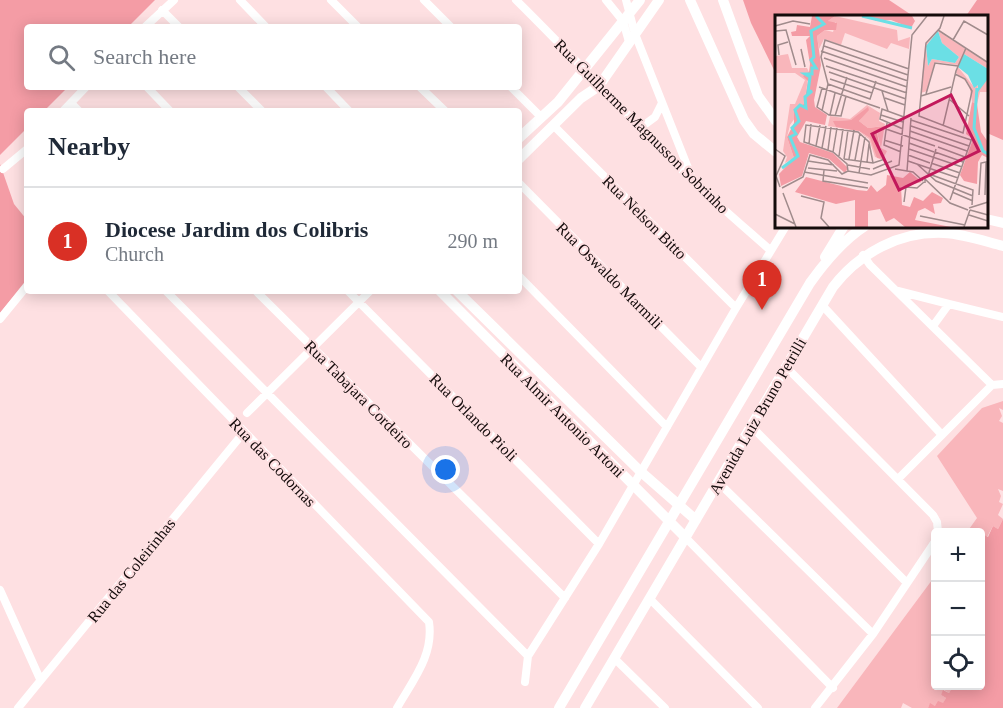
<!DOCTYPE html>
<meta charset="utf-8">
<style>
:root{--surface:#fff;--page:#f6f6f7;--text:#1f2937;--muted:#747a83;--line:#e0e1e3;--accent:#d93025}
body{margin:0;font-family:Georgia,serif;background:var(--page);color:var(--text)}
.controls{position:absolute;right:18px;bottom:18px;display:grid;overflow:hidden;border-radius:6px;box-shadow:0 3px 15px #0003}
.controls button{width:54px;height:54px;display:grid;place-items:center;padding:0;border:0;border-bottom:2px solid var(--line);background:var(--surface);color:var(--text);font:30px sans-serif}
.you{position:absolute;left:446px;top:470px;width:21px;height:21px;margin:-15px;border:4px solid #fff;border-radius:50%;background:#1a73e8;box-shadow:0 0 0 9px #1a73e833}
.badge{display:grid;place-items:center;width:39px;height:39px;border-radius:50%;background:var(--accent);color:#fff;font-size:20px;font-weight:700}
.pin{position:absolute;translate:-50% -50px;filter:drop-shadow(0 2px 3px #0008)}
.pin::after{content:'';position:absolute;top:32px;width:21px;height:18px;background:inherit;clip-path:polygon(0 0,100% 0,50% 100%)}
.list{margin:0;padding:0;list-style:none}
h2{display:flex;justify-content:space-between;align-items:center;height:78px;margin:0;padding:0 24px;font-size:26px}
h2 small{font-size:20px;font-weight:400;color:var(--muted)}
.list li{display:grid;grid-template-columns:39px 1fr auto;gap:18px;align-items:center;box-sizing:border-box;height:108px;padding:0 24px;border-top:2px solid var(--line)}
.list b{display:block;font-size:22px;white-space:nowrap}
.list p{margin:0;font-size:20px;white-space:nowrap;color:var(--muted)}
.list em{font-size:20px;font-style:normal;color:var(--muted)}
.icon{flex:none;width:33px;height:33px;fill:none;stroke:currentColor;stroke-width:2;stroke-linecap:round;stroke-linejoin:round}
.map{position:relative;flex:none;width:1003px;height:708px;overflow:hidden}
.search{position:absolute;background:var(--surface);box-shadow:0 3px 15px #0003;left:24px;top:24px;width:498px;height:66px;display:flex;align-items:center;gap:15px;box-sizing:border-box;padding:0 21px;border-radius:6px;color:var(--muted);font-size:22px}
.panel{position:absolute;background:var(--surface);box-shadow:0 3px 15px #0003;left:24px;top:108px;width:498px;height:186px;border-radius:6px}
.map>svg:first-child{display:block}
</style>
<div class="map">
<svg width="1003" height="708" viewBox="0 0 1003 708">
<rect width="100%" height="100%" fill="#fee0e2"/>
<!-- green -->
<path fill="#f9b6bb" d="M1003 401V410L999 408 1002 416 999 421 1003 423V491L998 489 1001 496 999 502 1003 504 998 515 1003 519 998 529 993 526 987 537 982 534 981 537 980 532H967L977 518 937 456 982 408Z
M935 576 936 686H953L949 693 944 690 941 695 946 698 943 704 935 706 930 704 928 708H912L903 703 901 708H837Z"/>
<!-- forest -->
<path fill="#f49ca5" d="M0 0H155L128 27H27V87H68L44 111H27V128L0 155Z
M743 0H889L913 16H776V74L751 23Z
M977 0H1003V140L987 133 986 16H966Z
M0 164 14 204 27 220V279L0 313Z
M1003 519V708H928L930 703 935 706 938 701 943 703 946 698 941 695 943 690 949 693 953 686H980L981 537 982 534 988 537 993 526 998 529Z"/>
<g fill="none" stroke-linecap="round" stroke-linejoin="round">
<!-- street -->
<path stroke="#fff" stroke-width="8" d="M240 0 266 27
M331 0 358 27
M424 0 451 27
M516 0C576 59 632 121 692 180 717 204 744 227 770 250
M606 0 623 21 629 42
M626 0 635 34 692 178
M162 10 179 27
M145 27 174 0
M147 87 170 111
M238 87 262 111
M326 87 349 111
M420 87 445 111
M511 87 541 117
M71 103 79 111
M63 111 86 87
M554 126 736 308
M640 128 655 117 662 103
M3 169 27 149
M519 183 701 367
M863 255 870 265 992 385
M519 276 667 427
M108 291 429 622C434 655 413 680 397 708
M166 291 528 656
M256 291 565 598
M348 291 599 544
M898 291 949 304
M822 305 942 435
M0 319 27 286
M933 326 949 304 1003 317
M786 367 933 515 937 522 938 532
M992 385 1003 384
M247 413 370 291
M751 426 907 583
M898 479 992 385
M718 482 873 634
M686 538 833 688
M0 590 40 679
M650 599 758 708
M614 658 665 708
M525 682 528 656 599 544 736 308 786 226
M18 708 244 432
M815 708 873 634 936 540"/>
<!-- secondary -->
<path stroke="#fff" stroke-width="10" d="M690 0 744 120 754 134 776 152
M723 0 758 96 776 121
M519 138 558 102 640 0
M519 159 581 98 599 86 659 0
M986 219 1003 223
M825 257 844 226
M440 291 686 538
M457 291 640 471 696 520
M559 708 810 283C825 262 843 240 865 226
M585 708 833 287C859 253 900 231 944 233 964 234 984 241 1003 246"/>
</g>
<g text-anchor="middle" stroke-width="4.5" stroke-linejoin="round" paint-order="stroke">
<!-- street labels -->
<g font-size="16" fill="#140b0b" stroke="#fee0e2">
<text transform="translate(642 126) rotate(45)" y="6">Rua Guilherme Magnusson Sobrinho</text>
<text transform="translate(645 217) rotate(45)" y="6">Rua Nelson Bitto</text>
<text transform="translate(610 275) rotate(45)" y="6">Rua Oswaldo Marmili</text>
<text transform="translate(359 394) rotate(45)" y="6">Rua Tabajara Cordeiro</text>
<text transform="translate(563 415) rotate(45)" y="6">Rua Almir Antonio Artoni</text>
<text transform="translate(757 416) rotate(-60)" y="6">Avenida Luiz Bruno Petrilli</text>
<text transform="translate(474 417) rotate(45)" y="6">Rua Orlando Pioli</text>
<text transform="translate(273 462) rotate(46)" y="6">Rua das Codornas</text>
<text transform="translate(131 570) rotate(-51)" y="6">Rua das Coleirinhas</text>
</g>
</g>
<!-- overview -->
<g transform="translate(775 15)">
<rect width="213" height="213" fill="#fee0e2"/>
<path d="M60 1 122 15 123 26 135 22 134 34 116 28 112 34 70 18 66 30 49 24 44 34 42 21 50 15 58 17 61 7 56 10 53 6ZM163 16 211 47 213 54 189 39 183 52 199 72 203 70 202 77 213 62V77H205L202 89 197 87 194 69 181 58 183 50 160 47 152 76 146 78 150 30ZM163 16 167 28 184 42 180 48 157 44 153 51 151 31ZM0 36 1 41 13 39 17 53H32L34 57 29 90 15 110 12 122 19 143 10 148 12 142 8 136 15 89H20L30 65 20 58H0ZM92 90 105 98 104 106 110 109 106 133 112 136 108 144 100 142 94 124 83 116 53 111 55 101 75 104ZM94 94 84 106 93 113 108 111 102 117 108 142 104 144 95 123 80 114 61 112 60 106 76 105Z" fill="#f9b6bb" fill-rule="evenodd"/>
<path d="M37 1H87H60L53 6 62 8 61 15H50L42 21 46 50 39 85 40 92 52 100 50 110 31 106 22 122 25 127 58 138 73 153 70 158 54 144 34 138 27 161 6 171 4 159 19 143 12 122 19 108V95L29 89 33 66 28 61 34 57 35 49 31 25 35 21H17L16 17 21 16 22 10 35 12ZM93 1H137L140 6 136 13 116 5 101 6ZM197 87 202 89 206 117 213 127V143L207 140 203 147 202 169 189 166 185 160 198 124 191 119ZM93 92 94 95 84 106 93 113 109 111 102 118 107 144 102 143 95 123 84 116 61 112 58 106 76 105ZM135 157 147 167 126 172 127 190 135 192 139 182 148 186 157 177 168 183 166 188 158 189 160 199 150 193 143 196 140 205 176 212H130L119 203 111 207 105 194 93 196V212H80V185L61 189 20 177 31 162 82 175 92 176 96 170 102 177 111 170 112 160 128 163Z" fill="#f49ca5"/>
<path d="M163 16 167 28 184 42 180 48 157 44 153 51 151 31ZM189 39 213 54 212 65 203 77V70L199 73 193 60 183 52Z" fill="#6bdfe5"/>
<path fill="none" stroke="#6bdfe5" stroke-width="3" d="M87 1 137 13M202 73 199 113 208 136 213 139M7 153 23 141 15 122 21 119 17 113 24 106 20 95 25 90 31 93 30 82 37 76 33 77 35 62 30 59H37V53H41L36 45 39 42 36 16 49 9 41 1"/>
<path fill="none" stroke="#a08b8c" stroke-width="1.5" d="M169 1 165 13 151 28 144 101 188 118 197 76 190 64 180 59M0 11 18 6 35 9M163 15 212 47M1 16 11 15 21 50M178 25 189 6 213 20M49 31 133 60M26 34 30 52M46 36 133 66M4 40 3 30 13 27M49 43 132 72M51 51 132 78M54 57 131 84M55 64 97 78M53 69 95 84 101 66M44 72 105 93M47 73 42 92 54 100 66 101 71 81M107 76 113 96M151 79 160 48 183 51M146 81 176 72M110 83 130 90M174 84 194 101M47 96 53 69 46 42 50 25 134 54M55 100 60 78M106 100 128 107M60 101 72 62M136 105 196 125M112 108 109 130 126 137M136 111 194 131M168 111 181 56 191 33M111 114 160 131M128 114 105 104 107 94 129 102M135 116 192 136M109 125 128 131M134 128 159 137M34 129 36 109M41 131 45 110M163 132 190 142M47 133 51 111M0 134 10 141 1 161 5 172M134 134 187 152M53 135 56 112M58 137 62 113M160 137 188 147M133 140 155 148M64 141 68 114M69 144 98 148 110 144M69 144 73 115M74 144 79 115M80 145 85 118M33 146 59 150M133 146 183 163M92 147 94 129M156 148 185 158M142 149 161 166 198 181M73 150 95 154M33 153 62 156M98 154 117 146M120 154 138 157 148 166M49 155 48 166 93 173M73 156 72 149 58 137 29 127 31 110 83 117 94 127 98 148M132 156 136 103M29 157 93 168M84 158 90 122M154 159 198 175 197 190M153 161 161 134M150 168V164L175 188 193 195M7 173 28 162 35 140 53 145 67 159 73 156 96 160 124 150 137 20 152 1M177 177 198 186M8 178 21 212M204 180 206 148 211 147 210 180M26 181 49 187 46 203 54 212M175 185 197 123M129 187 131 172 142 173 149 167M194 193 213 187M195 195 213 200M0 199 20 209M194 200 213 206M145 201 190 210M189 212 195 195"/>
<path fill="#c2185b" fill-opacity="0.15" stroke="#c2185b" stroke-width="3" d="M176 80 204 136 124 175 97 119Z"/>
<rect width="213" height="213" fill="none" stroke="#140b0b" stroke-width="3"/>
</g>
</svg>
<div class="controls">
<button>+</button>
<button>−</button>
<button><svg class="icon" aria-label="locate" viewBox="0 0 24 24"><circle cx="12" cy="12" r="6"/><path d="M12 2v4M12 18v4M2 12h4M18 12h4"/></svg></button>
</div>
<div class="you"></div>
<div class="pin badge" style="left:762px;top:310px">1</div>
<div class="search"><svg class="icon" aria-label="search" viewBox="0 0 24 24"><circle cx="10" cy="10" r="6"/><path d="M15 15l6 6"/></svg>Search here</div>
<section class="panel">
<h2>Nearby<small></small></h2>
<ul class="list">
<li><span class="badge">1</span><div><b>Diocese Jardim dos Colibris</b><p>Church</p></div><em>290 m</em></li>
</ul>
</section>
</div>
